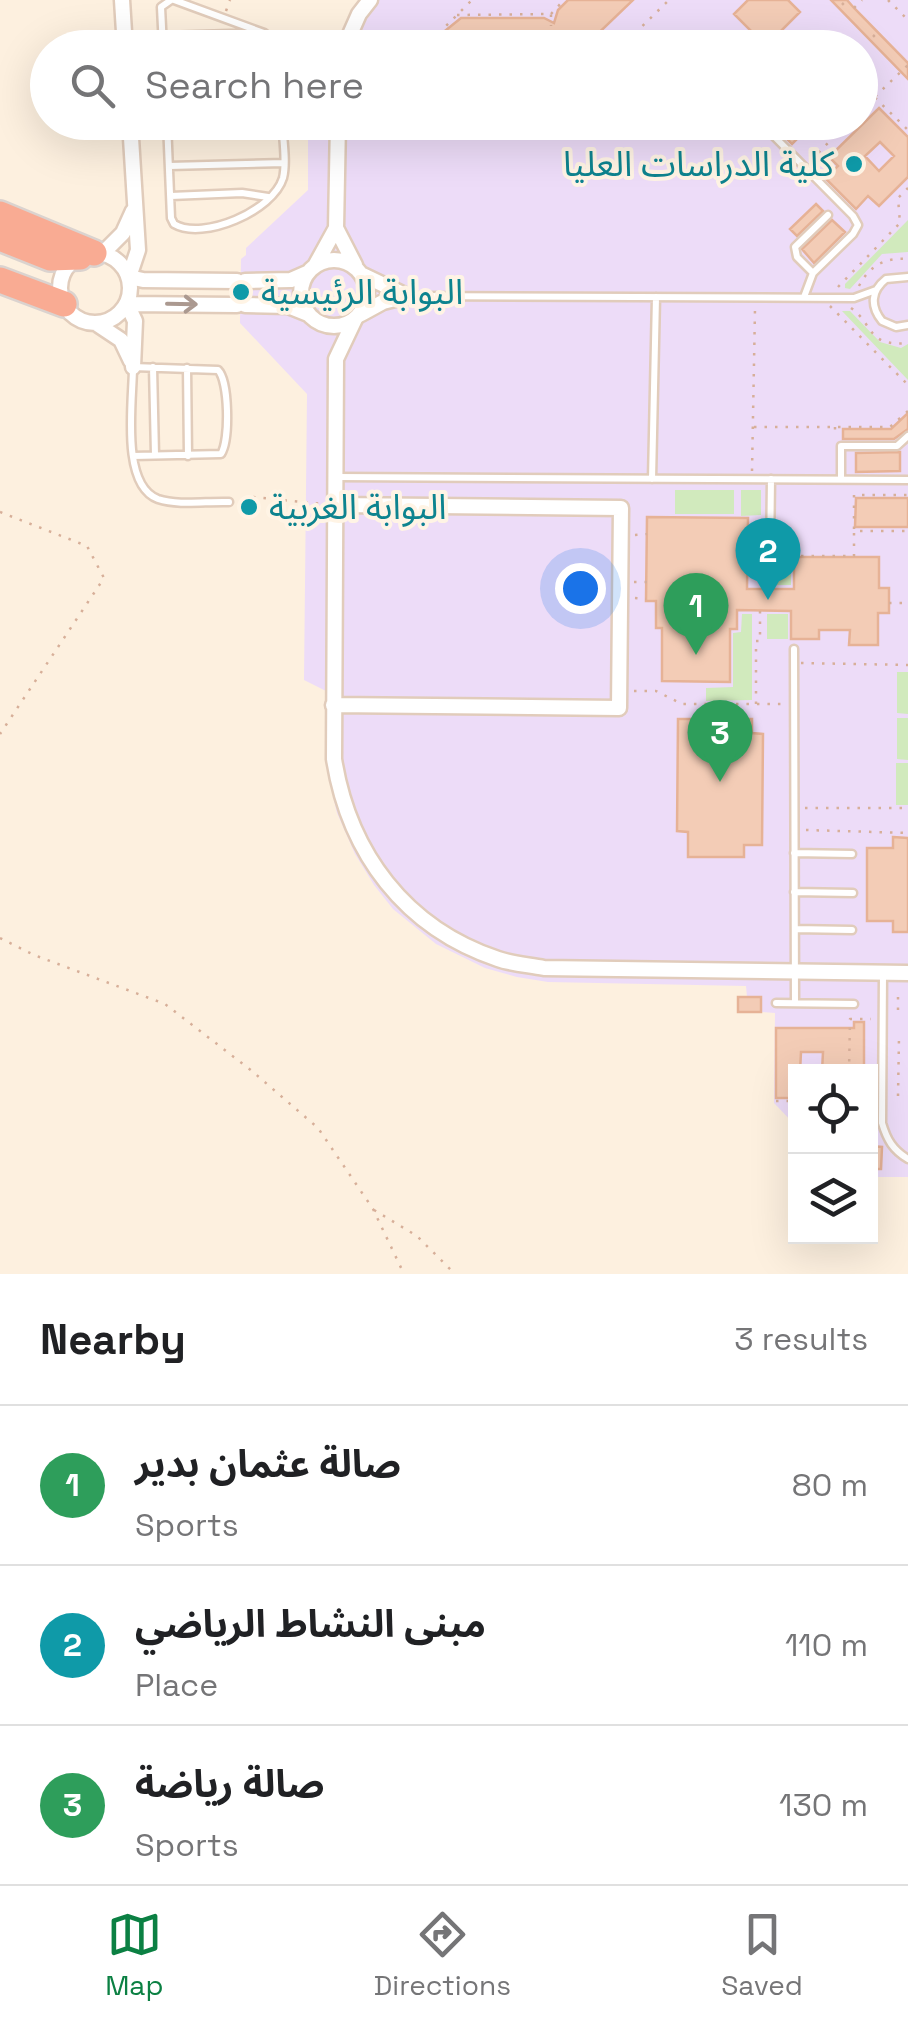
<!DOCTYPE html>
<meta charset="utf-8">
<style>
:root{--surface:#fff;--page:#f6f6f6;--text:#202124;--muted:#757577;--line:#e0e0e0;--accent:#0b8043}
body{margin:0;font-family:"Space Grotesk","Noto Sans Arabic",sans-serif;background:var(--page);color:var(--text)}
.controls{position:absolute;right:30px;bottom:30px;display:grid;overflow:hidden;border-radius:0px;box-shadow:0 10px 40px #0002}
.controls button{width:90px;height:90px;display:grid;place-items:center;padding:0;border:0;border-bottom:2px solid var(--line);background:var(--surface);color:var(--text);font:50px sans-serif}
.you{position:absolute;left:580px;top:588px;width:35px;height:35px;margin:-25px;border:8px solid #fff;border-radius:50%;background:#1a73e8;box-shadow:0 0 0 15px #1a73e833}
.badge{display:grid;place-items:center;width:65px;height:65px;border-radius:50%;background:var(--accent);color:#fff;font-size:32px;font-weight:700}
.pin{position:absolute;translate:-50% -82px;filter:drop-shadow(0 2px 5px #0008)}
.pin::after{content:'';position:absolute;top:52px;width:35px;height:30px;background:inherit;clip-path:polygon(0 0,100% 0,50% 100%)}
.list{margin:0;padding:0;list-style:none}
h2{display:flex;justify-content:space-between;align-items:center;height:130px;margin:0;padding:0 40px;font-size:42px}
h2 small{font-size:32px;font-weight:400;color:var(--muted)}
.list li{display:grid;grid-template-columns:65px 1fr auto;gap:30px;align-items:center;box-sizing:border-box;height:160px;padding:0 40px;border-top:2px solid var(--line)}
.list b{display:block;font-size:38px;white-space:nowrap}
.list p{margin:0;font-size:32px;white-space:nowrap;color:var(--muted)}
.list em{font-size:32px;font-style:normal;color:var(--muted)}
.icon{flex:none;width:55px;height:55px;fill:none;stroke:currentColor;stroke-width:2;stroke-linecap:round;stroke-linejoin:round}
.map{position:relative;flex:none;width:908px;height:1274px;overflow:hidden}
.search{position:absolute;background:var(--surface);box-shadow:0 10px 40px #0002;left:30px;right:30px;top:30px;height:110px;display:flex;align-items:center;gap:25px;box-sizing:border-box;padding:0 35px;border-radius:55px;color:var(--muted);font-size:38px}
.sheet{height:610px;background:var(--surface)}
nav{display:flex;justify-content:space-around;align-items:center;box-sizing:border-box;height:140px;border-top:2px solid var(--line);background:var(--surface);font-size:28px;color:var(--muted)}
nav a{display:grid;justify-items:center;gap:5px}
nav .on{color:var(--accent)}
.map>svg:first-child{display:block}
</style>
<div class="map">
<svg width="908" height="1274" viewBox="0 0 908 1274">
<rect width="100%" height="100%" fill="#fdf0df"/>
<!-- education -->
<path fill="#eddcf8" d="M364 0H908V1177H871L870 1072H796L795 1125 774 1103 775 1013 761 1012V998L747 997 746 986 548 982 517 977 485 968 436 944 393 909 374 885 355 854 337 813 330 783 326 691 304 680 307 394 240 323 241 259 246 255V248L308 190V123L860 122V48L337 47 344 29Z"/>
<!-- green -->
<path fill="#d1eabd" d="M908 220V252L882 254 850 289 845 288V284Z
M842 311H850L880 342 901 348 908 344V380Z
M675 490H734V514H675Z
M741 490H761V515L741 516Z
M770 564H791V585H770Z
M742 614H752V700L706 701V688L733 687V633L741 632Z
M767 614H788V639H767Z
M897 672H908V714L897 713Z
M897 718H908V760L897 759Z
M896 763H908V805H896Z"/>
<!-- building -->
<path fill="#f3ccb6" stroke="#e6b296" stroke-width="2.5" fill-rule="evenodd" d="M568 0H633L583 48 470 43V48H434L435 39 461 18H544L554 23 558 10Z
M748 0H788L800 12 766 46 734 14Z
M831 0H847L854 8 908 63V79Z
M879 108 908 137V177L879 206 868 196 856 209 825 178 838 166 829 157ZM880 142 894 156 879 171 865 156Z
M770 122H814L792 144Z
M816 204 823 211 797 236 790 229Z
M832 220 845 232 814 263 802 249Z
M908 413V429L894 439H843V429H891Z
M900 452V471L856 472V453Z
M856 498H908V527H855Z
M647 517 748 518 747 589H794V557H879V588H889V613H878V645H849L850 630H819V639H791V611L737 610V629H730V682L662 681V628H656V601H646Z
M678 719H752V733L763 734 762 845H744V857H688V832L677 831Z
M893 837 908 838V932H893V921H867V848H893Z
M738 997H761V1012H738Z
M854 1022H864V1072H822L823 1052H801L800 1072H796V1098H776V1028H854Z
M870 1146 882 1147 881 1169H870Z"/>
<g fill="none" stroke-linecap="round" stroke-linejoin="round">
<defs>
<path id="lane" d="M174 0 264 33 275 41 278 48
M163 36 261 33
M163 48 161 7 171 0
M167 122 171 218 174 224C203 241 273 211 283 178 287 162 283 140 282 122
M760 122 853 216 858 225 853 234 813 273 804 297
M168 134 282 129
M169 166 284 163
M171 196 242 193 268 197
M813 273 797 257 795 247 828 215
M908 277 886 279C871 291 870 306 882 321L896 327 908 325
M408 296 854 298 876 290
M153 367 155 455
M187 368 188 456
M133 456 221 454C230 440 229 381 218 370L133 367C133 400 120 485 158 499 179 506 207 501 229 502
M337 477 908 480
M652 479 656 297
M841 479V446H897L908 436
M770 556 771 479
M794 649 795 1003
M794 853 852 854
M794 892 853 893
M795 929 852 930
M883 974 882 1123C887 1140 893 1150 908 1159
M776 1003 854 1004"/>
<path id="street" d="M122 0 125 48
M344 48 359 14 370 0
M130 122 138 250 129 277 143 280 237 281
M338 122 336 228 355 265
M60 288a35 35 0 1 1 70 0a35 35 0 1 1-70 0Z
M102 254 123 233 133 211
M301 293a33 33 0 1 1 66 0a33 33 0 1 1-66 0Z
M315 266 336 228
M363 275 407 296
M245 281 291 280 307 273
M245 305 288 306 308 314
M361 314 383 302 407 296
M355 319 336 359 334 759C349 853 405 928 498 959 512 964 529 965 544 968L908 973
M97 324 121 340 131 361
M133 367 135 321 127 304 237 305
M333 705 619 708 621 508 336 505"/>
<path id="highway" d="M0 214 94 253
M0 238 50 258 80 257
M0 280 64 304"/>
</defs>
<!-- lane casing -->
<use href="#lane" stroke="#e1ccbb" stroke-width="11"/>
<!-- street casing -->
<use href="#street" stroke="#e1ccbb" stroke-width="19"/>
<!-- highway casing -->
<use href="#highway" stroke="#dbd3cf" stroke-width="30"/>
<!-- path -->
<path stroke="#d7af99" stroke-width="2.5" stroke-dasharray="2.5 8" stroke-linecap="butt" d="M888 0 908 20
M842 3 844 5
M854 8 862 0
M226 11 230 0
M551 14 564 0
M457 15 551 14V26
M873 35 875 37
M424 48 472 0
M620 48 669 0
M860 83 908 130
M860 111 908 65
M811 160 849 122
M859 286C869 266 885 257 908 259
M838 287 900 223 898 198 908 188
M830 306 908 385
M851 308C874 324 866 347 908 343
M754 427H890L908 411
M835 427V437
M752 471 755 309
M253 497 322 504
M0 512 87 546 104 578 0 734
M854 529V495H908
M635 535 647 534
M780 556H854V531H908
M760 559V589
M634 582H647
M635 598 646 599
M889 603H908
M801 663 908 665
M634 691H656L682 704H783
M756 704V641H760V610
M805 808H908
M806 830 908 833
M0 938 34 955 165 1004 252 1071 318 1128 373 1209 404 1274
M898 1010V995H901
M849 1072 850 1019H871
M898 1096 899 1037
M776 1101H796
M374 1210 417 1236 455 1274"/>
<!-- lane -->
<use href="#lane" stroke="#fff" stroke-width="6"/>
<!-- street -->
<use href="#street" stroke="#fff" stroke-width="14"/>
<!-- highway -->
<use href="#highway" stroke="#f9ab93" stroke-width="25"/>
</g>
<!-- one-way arrows -->
<defs><path id="oneway-shaft" d="M-6 0H5M1.5-3L5.5 0L1.5 3" fill="none" stroke-width="1.6" stroke-linecap="round" stroke-linejoin="round" transform="scale(2.5)"/></defs>
<use stroke="#ab9990" href="#oneway-shaft" transform="translate(182 304) rotate(1)"/>
<!-- markers -->
<g fill="#0f9aa8" stroke="#fff4e5" stroke-width="4">
<circle cx="854" cy="164" r="10"/>
<circle cx="241" cy="292" r="10"/>
<circle cx="249" cy="507" r="10"/>
</g>
<g text-anchor="middle" stroke-width="8" stroke-linejoin="round" paint-order="stroke">
<!-- culture labels -->
<g font-size="35" fill="#0d838f" stroke="#fff4e5" text-anchor="start">
<text x="834" y="176" text-anchor="end">كلية الدراسات العليا</text>
<text x="261" y="304">البوابة الرئيسية</text>
<text x="269" y="519">البوابة الغربية</text>
</g>
</g>
</svg>
<div class="controls">
<button><svg class="icon" aria-label="locate" viewBox="0 0 24 24"><circle cx="12" cy="12" r="6"/><path d="M12 2v4M12 18v4M2 12h4M18 12h4"/></svg></button>
<button><svg class="icon" aria-label="layers" viewBox="0 0 24 24"><path d="M12 4l9 5-9 5-9-5zM3 14l9 5 9-5"/></svg></button>
</div>
<div class="you"></div>
<div class="pin badge" style="left:696px;top:655px;background:#2e9e5b">1</div>
<div class="pin badge" style="left:768px;top:600px;background:#0f9aa8">2</div>
<div class="pin badge" style="left:720px;top:782px;background:#2e9e5b">3</div>
<div class="search"><svg class="icon" aria-label="search" viewBox="0 0 24 24"><circle cx="10" cy="10" r="6"/><path d="M15 15l6 6"/></svg>Search here</div>
</div>
<section class="sheet">
<h2>Nearby<small>3 results</small></h2>
<ul class="list">
<li><span class="badge" style="background:#2e9e5b">1</span><div><b>صالة عثمان بدير</b><p>Sports</p></div><em>80 m</em></li>
<li><span class="badge" style="background:#0f9aa8">2</span><div><b>مبنى النشاط الرياضي</b><p>Place</p></div><em>110 m</em></li>
<li><span class="badge" style="background:#2e9e5b">3</span><div><b>صالة رياضة</b><p>Sports</p></div><em>130 m</em></li>
</ul>
</section>
<nav>
<a class="on"><svg class="icon" aria-label="map" viewBox="0 0 24 24"><path d="M3 6l6-2 6 2 6-2v14l-6 2-6-2-6 2zM9 4v14M15 6v14"/></svg>Map</a>
<a><svg class="icon" aria-label="directions" viewBox="0 0 24 24"><path d="M12 3l9 9-9 9-9-9zM9 14v-3h6M13 9l2 2-2 2"/></svg>Directions</a>
<a><svg class="icon" aria-label="saved" viewBox="0 0 24 24"><path d="M7 4h10v16l-5-4-5 4z"/></svg>Saved</a>
</nav>
